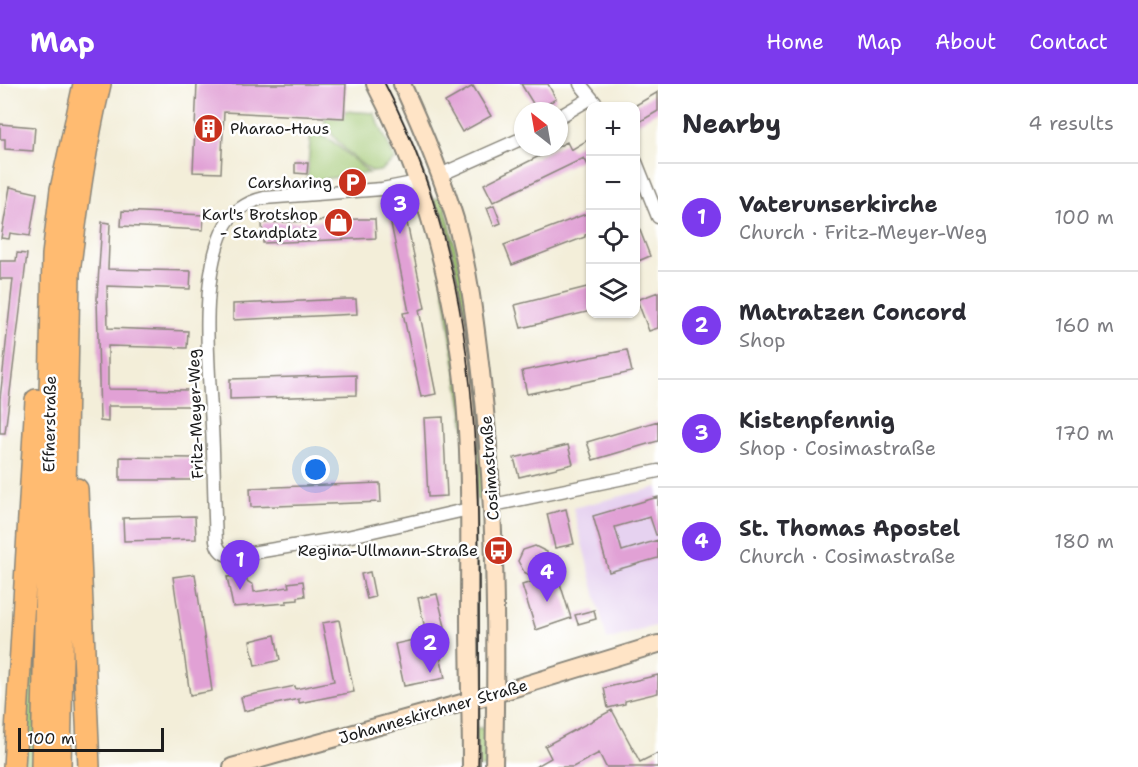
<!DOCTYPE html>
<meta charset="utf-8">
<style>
:root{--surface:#fff;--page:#f7f7f7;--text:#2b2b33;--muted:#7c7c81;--line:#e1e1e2;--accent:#7c3aed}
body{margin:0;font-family:"Shantell Sans",sans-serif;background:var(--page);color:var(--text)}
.controls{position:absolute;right:18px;top:18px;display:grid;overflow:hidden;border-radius:12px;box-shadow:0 2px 4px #0004}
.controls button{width:54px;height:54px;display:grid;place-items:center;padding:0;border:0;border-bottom:2px solid var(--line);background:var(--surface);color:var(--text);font:30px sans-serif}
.compass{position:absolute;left:514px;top:18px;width:54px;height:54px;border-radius:50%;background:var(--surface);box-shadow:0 2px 4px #0004;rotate:329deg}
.scale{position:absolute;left:18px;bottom:15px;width:146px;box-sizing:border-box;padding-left:6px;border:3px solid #1c1c1c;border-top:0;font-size:16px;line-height:21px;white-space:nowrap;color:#1c1c1c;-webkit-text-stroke:4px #fff;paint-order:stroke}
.you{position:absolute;left:316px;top:386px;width:21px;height:21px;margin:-15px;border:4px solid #fff;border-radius:50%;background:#1a73e8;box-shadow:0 0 0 9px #1a73e833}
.badge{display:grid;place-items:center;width:39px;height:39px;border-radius:50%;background:var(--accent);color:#fff;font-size:20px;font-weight:700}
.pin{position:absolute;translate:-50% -50px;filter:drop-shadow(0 2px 3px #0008)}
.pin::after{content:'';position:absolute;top:32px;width:21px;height:18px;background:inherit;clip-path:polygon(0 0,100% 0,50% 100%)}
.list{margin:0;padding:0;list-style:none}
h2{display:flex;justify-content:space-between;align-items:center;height:78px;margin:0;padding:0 24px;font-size:26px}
h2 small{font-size:20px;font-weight:400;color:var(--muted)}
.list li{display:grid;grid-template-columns:39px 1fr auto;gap:18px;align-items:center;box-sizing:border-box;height:108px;padding:0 24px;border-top:2px solid var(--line)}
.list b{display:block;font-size:22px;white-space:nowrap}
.list p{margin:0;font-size:20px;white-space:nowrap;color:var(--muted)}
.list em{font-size:20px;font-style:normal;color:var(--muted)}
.icon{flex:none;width:33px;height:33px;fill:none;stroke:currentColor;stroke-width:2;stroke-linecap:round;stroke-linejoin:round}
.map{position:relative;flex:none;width:658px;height:683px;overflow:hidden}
header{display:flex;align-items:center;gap:36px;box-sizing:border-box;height:84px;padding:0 30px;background:var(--accent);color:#fff}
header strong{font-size:28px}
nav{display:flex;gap:33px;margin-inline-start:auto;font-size:21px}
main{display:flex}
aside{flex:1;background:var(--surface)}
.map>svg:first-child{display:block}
</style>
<header>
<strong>Map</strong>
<nav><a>Home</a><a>Map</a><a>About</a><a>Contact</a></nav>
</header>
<main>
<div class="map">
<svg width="658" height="683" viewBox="0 0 658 683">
<rect width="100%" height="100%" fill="#fff"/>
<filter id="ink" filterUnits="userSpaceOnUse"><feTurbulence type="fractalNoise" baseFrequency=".0167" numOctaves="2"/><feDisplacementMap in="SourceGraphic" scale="12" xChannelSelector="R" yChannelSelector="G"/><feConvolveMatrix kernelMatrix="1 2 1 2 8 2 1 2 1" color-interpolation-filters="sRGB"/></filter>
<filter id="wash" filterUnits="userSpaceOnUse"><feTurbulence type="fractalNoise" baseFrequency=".008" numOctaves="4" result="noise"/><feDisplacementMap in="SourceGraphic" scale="24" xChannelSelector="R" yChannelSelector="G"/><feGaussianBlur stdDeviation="1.35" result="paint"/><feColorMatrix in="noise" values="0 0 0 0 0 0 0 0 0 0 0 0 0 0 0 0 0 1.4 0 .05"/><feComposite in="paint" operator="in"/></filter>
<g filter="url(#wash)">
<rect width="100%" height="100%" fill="#f3eed9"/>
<!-- built -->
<path fill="#e6d2f0" d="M658 403V541L607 556 573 424Z"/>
<!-- green -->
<path fill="#a2c873" stroke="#5f7248" stroke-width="1.5" d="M344 27 374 29 395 75 380 87 373 88C357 78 326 51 324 33Z
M311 48 331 56 369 89 309 97 307 93Z
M443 112 470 226 485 416 476 415 430 117Z
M38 323 36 683H19Z
M474 644H489L487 683H473Z"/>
<g id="blocks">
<!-- building -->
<path fill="#e1a1d5" d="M197 0H346L344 34 224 28 221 89 193 88Z
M521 0H548L556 15 537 26Z
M473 2 491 32 462 48 445 18Z
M658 8V27L636 40V21Z
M0 40 35 43 33 67 5 65V55H0Z
M591 54V86L584 74 493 118 484 100 567 58 571 66Z
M295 79H308L307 90 295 89Z
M10 103 37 109 30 152 10 149 9 155 1 154Z
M494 121 501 139 494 142 487 124Z
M122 127 204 131 203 146 121 142Z
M591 128V149L585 151V153L512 181 504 161Z
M406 134 425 224 419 226 436 310 421 313 403 229 409 228 390 135Z
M360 135H375L376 154 263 159 262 139Z
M636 136 650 172 636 178Z
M102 138 110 139 108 185 191 187 190 205 107 202 108 244 188 247 187 264 108 262V305L191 306V322H108V338L100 337 97 214Z
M17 169 27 170 5 349H0V315L13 195H0V177H16Z
M591 202V227L521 244 515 221Z
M658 208V244L649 247 637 216Z
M347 215H356L357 230 233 236V220Z
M627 266 632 288 527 310 522 287Z
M356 291V311L230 315V295Z
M443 333 447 412 428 413 424 334Z
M658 337V357L593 376 587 358Z
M568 361 573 380 519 393 514 374Z
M120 373 194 374 193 396H120Z
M380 399 381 418 251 423 250 404Z
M658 413V451H656L650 433 615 443 622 467 658 456V474L609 488 593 432Z
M566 425 574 460 555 464 547 430Z
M195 432 196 455 124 457 123 434Z
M535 462 547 468 548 481 541 495 557 490 571 534 536 546 522 501 537 496 524 488 518 477 523 466Z
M370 488 375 513 367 515 361 490Z
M195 490 212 607 190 611 173 493Z
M246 491 247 497 253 501 254 508 289 503 288 499 303 497 305 512 298 513V516L286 517 287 519 233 523 227 493Z
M437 510 450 563 439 566 445 594 404 602 395 560 427 553 418 514Z
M594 526 596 535 578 540 575 531Z
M339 536 354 608 299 619V615L244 627 241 613 295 602 296 605 334 597 322 539Z
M275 551 280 576 255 582 250 557Z
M658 591V609L625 617V620L608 624 604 604Z
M612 626 640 678 658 669V683H606L599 669 573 683H535L551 674 545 662Z"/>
</g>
</g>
<g filter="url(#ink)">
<use href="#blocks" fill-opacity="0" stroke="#88857a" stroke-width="1.5"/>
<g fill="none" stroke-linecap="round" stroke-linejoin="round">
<defs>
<path id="street" d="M580 0 598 22
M559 33 591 14
M636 78 658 133
M440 91 523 54
M418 98 382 105 264 114C246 118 230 129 223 146 199 199 209 285 212 342 214 381 214 419 216 457 218 467 223 471 233 472L347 453 469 425
M493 421 658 387"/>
<path id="secondary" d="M375 0C426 98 455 206 465 316 471 388 469 461 469 533 469 583 471 633 471 683
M402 0C422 44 441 89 455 135 469 185 475 237 481 288 496 418 497 552 494 683
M232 683 505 607 658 560"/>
<path id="highway" d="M77 405 89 683
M14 683 36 316
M42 683 53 171 61 105 84 0
M60 683 69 189C77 125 85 62 100 0"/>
</defs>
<!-- street casing -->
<use href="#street" stroke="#88857a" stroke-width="15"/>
<!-- secondary casing -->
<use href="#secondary" stroke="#88857a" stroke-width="20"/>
<!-- highway casing -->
<use href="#highway" stroke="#88857a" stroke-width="24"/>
<!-- street -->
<use href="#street" stroke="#fff" stroke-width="12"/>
<!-- secondary -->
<use href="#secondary" stroke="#ffe4c6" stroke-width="16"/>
<!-- highway -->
<use href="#highway" stroke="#ffbb71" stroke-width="21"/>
<!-- tram -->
<path stroke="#1c1c1c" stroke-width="1.5" d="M385 0C468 162 478 323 479 501 479 562 480 622 478 683"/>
</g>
</g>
<!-- icons -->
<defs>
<symbol id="building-disc" viewBox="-11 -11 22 22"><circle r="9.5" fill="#c8321e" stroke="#fff"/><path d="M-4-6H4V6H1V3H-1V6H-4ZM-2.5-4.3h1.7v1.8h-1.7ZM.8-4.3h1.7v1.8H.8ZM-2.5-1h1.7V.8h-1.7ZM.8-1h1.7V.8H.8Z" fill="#fff"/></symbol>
<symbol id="parking-disc" viewBox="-11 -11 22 22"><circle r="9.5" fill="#c8321e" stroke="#fff"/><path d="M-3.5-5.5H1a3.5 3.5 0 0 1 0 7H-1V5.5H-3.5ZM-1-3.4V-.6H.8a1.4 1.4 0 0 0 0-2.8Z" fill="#fff"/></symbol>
<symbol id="shop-disc" viewBox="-11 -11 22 22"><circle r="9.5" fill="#c8321e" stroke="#fff"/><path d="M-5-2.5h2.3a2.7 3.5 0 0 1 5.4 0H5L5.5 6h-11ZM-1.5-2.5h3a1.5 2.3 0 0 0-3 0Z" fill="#fff"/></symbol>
<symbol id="bus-disc" viewBox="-11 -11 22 22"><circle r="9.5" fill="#c8321e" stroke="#fff"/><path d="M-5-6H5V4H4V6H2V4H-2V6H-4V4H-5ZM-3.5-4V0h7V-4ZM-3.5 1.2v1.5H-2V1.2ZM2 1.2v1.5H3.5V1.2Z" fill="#fff"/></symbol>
</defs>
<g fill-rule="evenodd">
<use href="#building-disc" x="192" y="28" width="33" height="33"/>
<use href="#parking-disc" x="336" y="82" width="33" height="33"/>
<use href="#shop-disc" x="322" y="122" width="33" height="33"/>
<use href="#bus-disc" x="482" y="450" width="33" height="33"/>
</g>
<g text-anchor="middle" stroke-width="5" stroke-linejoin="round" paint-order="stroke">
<!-- poi labels -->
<g font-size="16" fill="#1c1c1c" stroke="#fff" text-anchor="end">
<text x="230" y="50" text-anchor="start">Pharao-Haus</text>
<text x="332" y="104">Carsharing</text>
<text x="318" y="136">Karl's Brotshop<tspan x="318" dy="18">- Standplatz</tspan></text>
<text x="478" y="472">Regina-Ullmann-Straße</text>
</g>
<!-- street labels -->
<g font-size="16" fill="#1c1c1c" stroke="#fff">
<text transform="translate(195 330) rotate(-92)" y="6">Fritz-Meyer-Weg</text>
<text transform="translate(49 340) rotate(-89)" y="6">Effnerstraße</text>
<text transform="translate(489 384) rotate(-94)" y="6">Cosimastraße</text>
<text transform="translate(433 627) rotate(-16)" y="6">Johanneskirchner Straße</text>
</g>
</g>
</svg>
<div class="controls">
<button>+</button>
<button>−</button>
<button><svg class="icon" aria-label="locate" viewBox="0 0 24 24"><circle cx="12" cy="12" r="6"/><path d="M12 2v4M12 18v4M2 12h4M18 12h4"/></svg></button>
<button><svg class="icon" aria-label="layers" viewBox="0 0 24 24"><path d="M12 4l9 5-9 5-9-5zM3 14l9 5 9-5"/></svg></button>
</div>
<svg class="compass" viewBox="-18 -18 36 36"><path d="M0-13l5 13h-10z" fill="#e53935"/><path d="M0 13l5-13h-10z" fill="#7c7c81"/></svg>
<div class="scale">100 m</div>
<div class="you"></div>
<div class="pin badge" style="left:240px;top:506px">1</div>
<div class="pin badge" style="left:430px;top:589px">2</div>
<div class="pin badge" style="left:400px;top:150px">3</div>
<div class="pin badge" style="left:547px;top:518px">4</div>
</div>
<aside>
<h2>Nearby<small>4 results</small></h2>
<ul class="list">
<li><span class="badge">1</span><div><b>Vaterunserkirche</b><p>Church · Fritz-Meyer-Weg</p></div><em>100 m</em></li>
<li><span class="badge">2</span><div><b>Matratzen Concord</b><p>Shop</p></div><em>160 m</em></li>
<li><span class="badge">3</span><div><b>Kistenpfennig</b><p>Shop · Cosimastraße</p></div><em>170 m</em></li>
<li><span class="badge">4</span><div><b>St. Thomas Apostel</b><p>Church · Cosimastraße</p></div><em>180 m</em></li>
</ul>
</aside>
</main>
